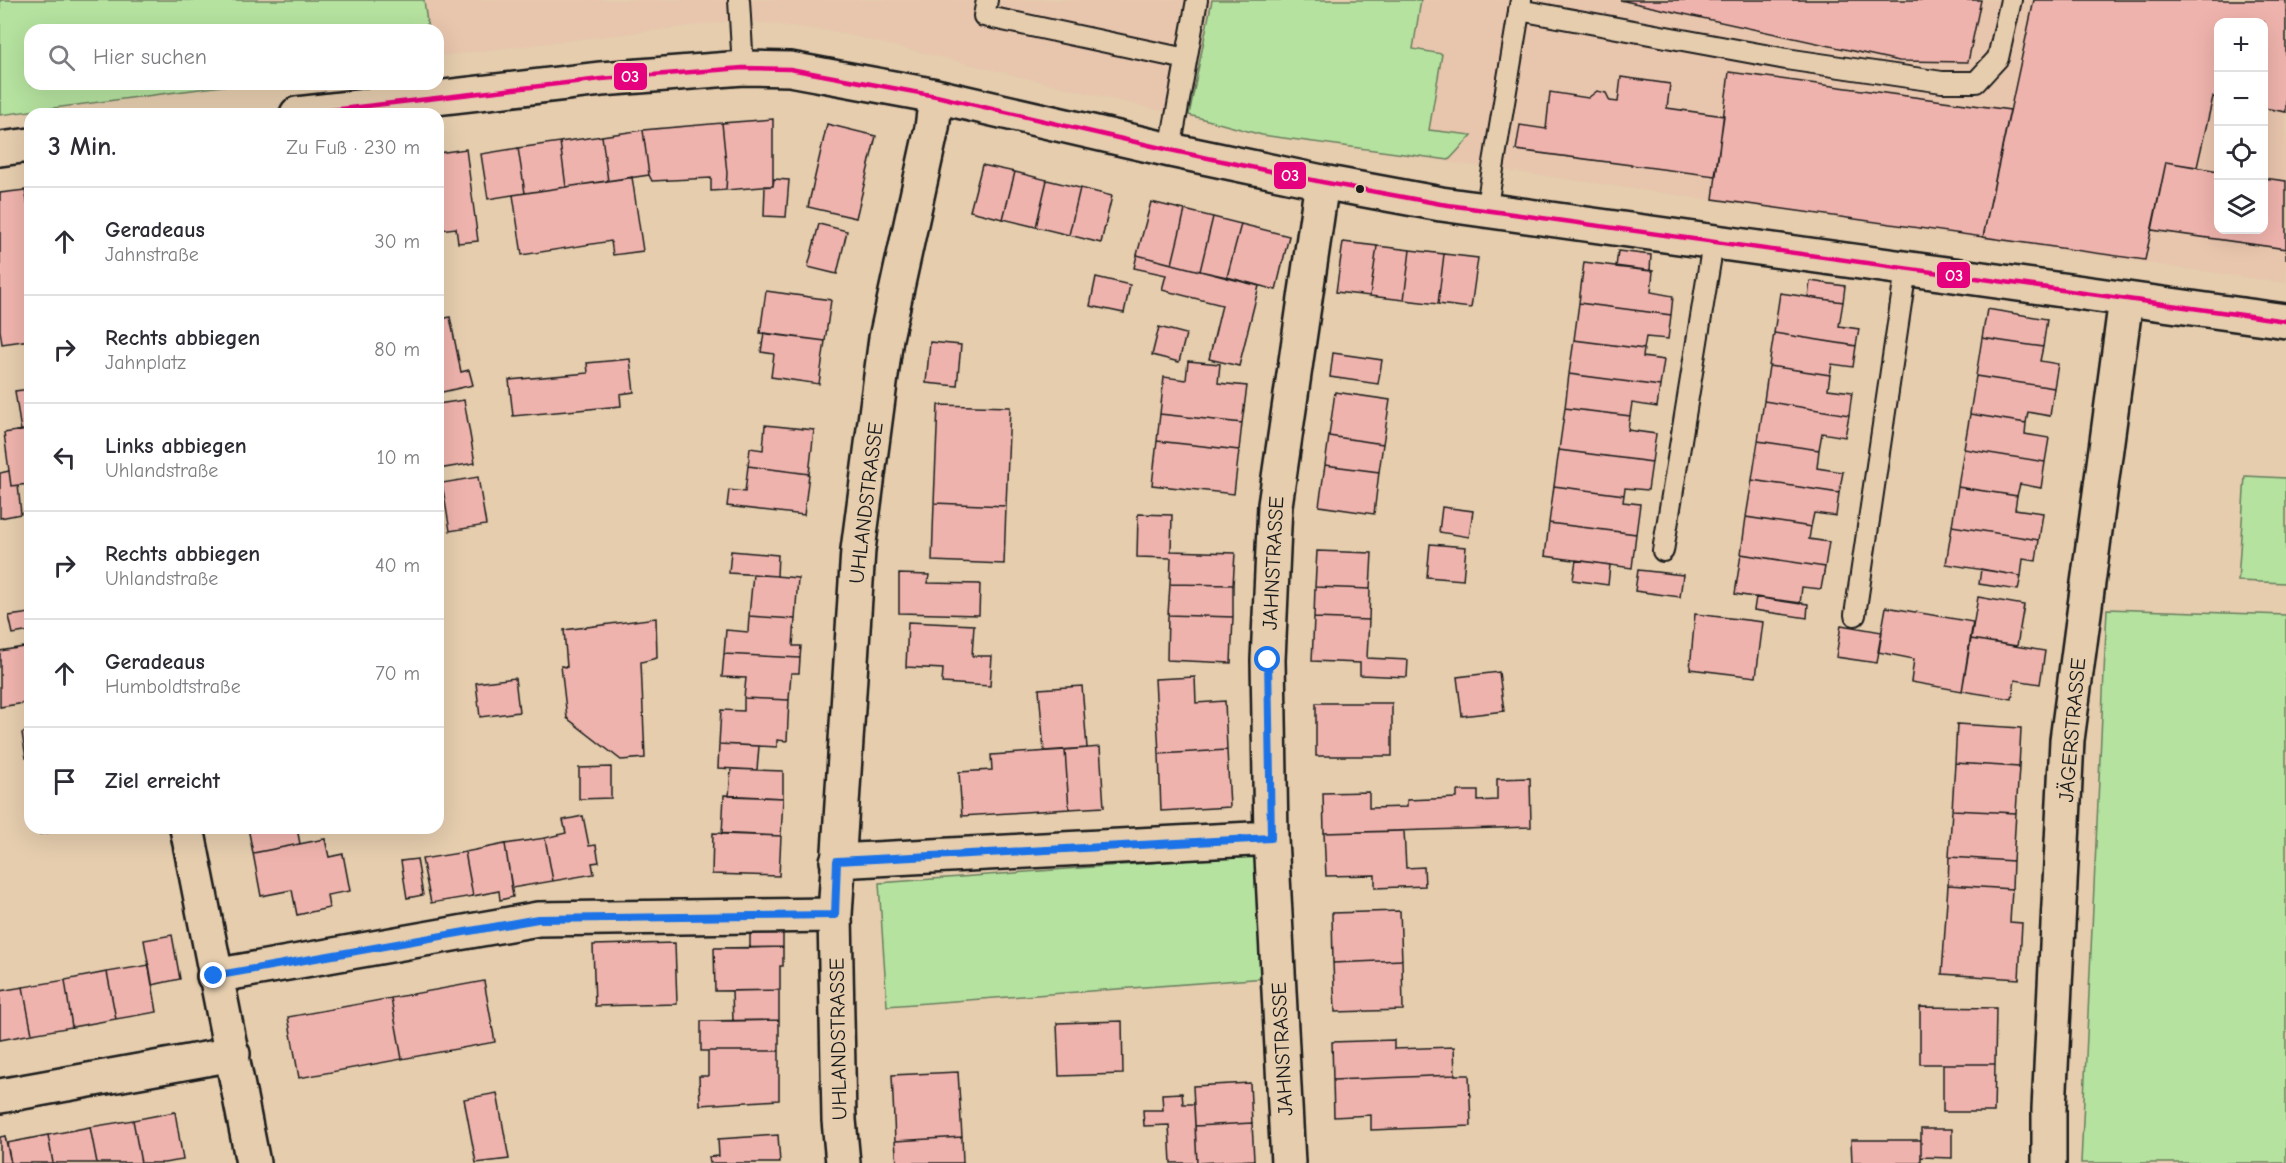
<!DOCTYPE html>
<html lang="de">
<meta charset="utf-8">
<style>
:root{--surface:#fff;--page:#f2f2f3;--text:#2b2b33;--muted:#7c7c81;--line:#e1e1e2}
body{margin:0;font-family:"Comic Neue",sans-serif;background:var(--page);color:var(--text)}
.controls{position:absolute;right:18px;top:18px;display:grid;overflow:hidden;border-radius:12px;box-shadow:0 6px 24px #0002}
.controls button{width:54px;height:54px;display:grid;place-items:center;padding:0;border:0;border-bottom:2px solid var(--line);background:var(--surface);color:var(--text);font:30px sans-serif}
.stop{position:absolute;width:18px;height:18px;margin:-14px;border:4px solid #1a73e8;border-radius:50%;background:#fff}
.stop.end{background:#1a73e8;border-color:#fff;box-shadow:0 2px 6px #0008}
.list{margin:0;padding:0;list-style:none}
h2{display:flex;justify-content:space-between;align-items:center;height:78px;margin:0;padding:0 24px;font-size:26px}
h2 small{font-size:20px;font-weight:400;color:var(--muted)}
.list li{display:grid;grid-template-columns:39px 1fr auto;gap:18px;align-items:center;box-sizing:border-box;height:108px;padding:0 24px;border-top:2px solid var(--line)}
.list b{display:block;font-size:22px;white-space:nowrap}
.list p{margin:0;font-size:20px;white-space:nowrap;color:var(--muted)}
.list em{font-size:20px;font-style:normal;color:var(--muted)}
.icon{flex:none;width:33px;height:33px;fill:none;stroke:currentColor;stroke-width:2;stroke-linecap:round;stroke-linejoin:round}
.map{position:relative;flex:none;width:2286px;height:1163px;overflow:hidden}
.search{position:absolute;background:var(--surface);box-shadow:0 6px 24px #0002;left:24px;top:24px;width:420px;height:66px;display:flex;align-items:center;gap:15px;box-sizing:border-box;padding:0 21px;border-radius:18px;color:var(--muted);font-size:22px}
.panel{position:absolute;background:var(--surface);box-shadow:0 6px 24px #0002;left:24px;top:108px;width:420px;height:726px;border-radius:18px}
.map>svg:first-child{display:block}
</style>
<div class="map">
<svg width="2286" height="1163" viewBox="0 0 2286 1163">
<rect width="100%" height="100%" fill="#e5cdae"/>
<filter id="ink" filterUnits="userSpaceOnUse"><feTurbulence type="fractalNoise" baseFrequency=".0167" numOctaves="2"/><feDisplacementMap in="SourceGraphic" scale="12" xChannelSelector="R" yChannelSelector="G"/><feConvolveMatrix kernelMatrix="1 2 1 2 8 2 1 2 1" color-interpolation-filters="sRGB"/></filter>
<g filter="url(#ink)">
<!-- built -->
<path fill="#e8c5ad" fill-rule="evenodd" d="M424 0H2286V283L1262 135 833 31 739 20 438 56V30H428ZM2218 22H2264V230H2218Z"/>
<!-- green -->
<path fill="#b5e29f" stroke="#687f5e" stroke-width="1.5" d="M0 0H424L428 30H30V84H238L0 115Z
M1212 0H1421L1413 49 1442 54 1429 130 1472 135 1449 160 1262 135 1189 115Z
M2245 476 2286 478V583L2238 581Z
M2107 609 2286 615V1163H2081Z
M1257 855 1266 978 887 1006 879 883Z"/>
<!-- building -->
<path fill="#eeb3ac" stroke="#1c1c1c" stroke-width="1.5" d="M1620 0H1981L1968 62 1899 61Z
M2034 0H2286V112L2264 108V22H2218V98L2213 97 2197 167 2166 162 2145 260 1983 237Z
M1729 72 2010 110 1983 237 1713 199Z
M1621 77 1670 84 1667 108 1724 116 1715 176 1516 150 1520 125 1546 129 1550 92 1588 98 1597 91 1606 93 1610 101 1618 102Z
M773 119V186L726 190 727 173 722 123Z
M722 123 727 173 726 190 711 191V178L652 181 649 175 643 130Z
M827 124 876 136 856 218 808 207Z
M643 130 649 175 608 181 602 136Z
M602 136 608 181 566 187 560 142Z
M560 142 566 187 525 193 518 148Z
M518 148 525 193 488 199 481 154Z
M466 149 478 241 458 243 456 228 440 230 438 153Z
M2166 162 2218 171V230H2264V178L2286 181V260V249L2152 230Z
M982 165 1015 172 1003 219 970 211Z
M1015 172 1047 180 1036 227 1003 219Z
M632 177 643 251 613 255 611 241 522 255 513 195Z
M774 179 789 180 786 217 764 216 765 186H773Z
M1047 180 1080 188 1069 235 1036 227Z
M1080 188 1112 196 1101 243 1069 235Z
M25 190 30 216V340L2 344 0 330V193Z
M1151 202 1185 210 1172 264 1137 255Z
M1185 210 1213 217 1200 271 1172 264Z
M1213 217 1241 224 1227 277 1200 271Z
M819 224 847 231 837 274 808 267Z
M1241 224 1289 236 1276 290 1227 277Z
M1343 242 1377 246 1370 296 1336 292Z
M1377 246 1410 250 1404 300 1370 296Z
M1410 250 1444 254 1438 304 1404 300Z
M1618 251 1651 255 1650 271 1616 267Z
M1444 254 1478 258 1471 308 1438 304Z
M1137 255 1259 286 1239 366 1209 359 1222 305 1162 290 1166 275 1134 268Z
M1584 262 1653 271 1651 292 1673 296 1671 315 1579 303Z
M1096 277 1130 285 1124 313 1090 306Z
M1810 281 1845 286 1843 302 1808 297Z
M766 291 831 300 825 341 760 333Z
M1780 293 1843 302 1839 326 1859 329 1856 346 1774 333Z
M1579 303 1671 315 1668 339 1646 337 1644 349 1574 340Z
M1987 309 2047 319 2043 347 1982 338Z
M450 317 461 372 469 370 473 385 438 393V320Z
M1159 327 1186 334 1179 362 1152 355Z
M764 333 825 341 819 384 771 377 774 354 761 352Z
M1774 333 1856 346 1853 367 1832 364 1830 375 1769 366Z
M1982 338 2043 347 2040 361 2058 364 2054 388 1976 376Z
M1574 340 1644 349 1643 357 1664 360 1660 386 1569 374Z
M930 342 961 345 957 386 926 383Z
M1333 353 1382 360 1378 384 1330 377Z
M630 359 634 392 620 394 621 406 513 416 509 380 588 373 587 363Z
M1188 361 1220 364 1218 383 1247 386 1242 423 1160 414 1164 377 1186 380Z
M1769 366 1830 375 1828 389 1852 392 1849 415 1764 401Z
M1569 374 1660 386 1657 407 1632 403 1630 416 1565 408Z
M1976 376 2054 388 2050 416 2028 412 2026 423 1970 414Z
M30 389V429L21 431 15 391Z
M1335 392 1390 400 1383 444 1329 436Z
M464 400 475 463 438 469V404Z
M1764 401 1849 415 1845 437 1822 433 1819 450 1758 441Z
M938 405 1010 407 1006 506 934 503Z
M1565 408 1630 416 1628 430 1656 434 1652 462 1559 450Z
M1160 414 1242 423 1239 450 1157 441Z
M1970 414 2026 423 2025 434 2049 438 2045 462 1964 449Z
M765 425 814 430 809 474 748 466 750 448 763 450Z
M30 429V484L11 486 4 433Z
M1329 436 1383 444 1379 472 1325 465Z
M1157 441 1239 450 1234 494 1152 485Z
M1758 441 1819 450 1817 468 1843 472 1839 493 1752 480Z
M1964 449 2045 462 2041 488 2020 484 2017 496 1958 487Z
M1559 450 1652 462 1648 490 1625 488 1624 495 1554 486Z
M1325 465 1379 472 1374 514 1319 506Z
M748 466 809 474 804 515 727 506 729 490 745 492Z
M9 471 11 486 18 485 21 514 0 518V473Z
M478 477 486 525 450 531 442 483Z
M1752 480 1839 493 1836 516 1814 513 1811 527 1746 517Z
M1554 486 1624 495 1623 502 1640 504 1636 534 1549 523Z
M1958 487 2017 496 2015 509 2043 513 2039 540 1952 526Z
M934 503 1006 506 1004 564 932 561Z
M1442 507 1473 511 1469 537 1439 532Z
M1138 514 1172 515 1171 551 1235 553 1233 585 1170 584 1171 558 1137 557Z
M1746 517 1811 527 1809 539 1829 542 1825 567 1741 554Z
M1549 523 1636 534 1632 568 1545 556Z
M1952 526 2039 540 2036 561 2023 559 2021 576 1946 564Z
M1430 544 1466 547 1463 580 1427 577Z
M731 551 778 555 777 576 729 573Z
M1317 551 1372 553 1370 589 1315 587Z
M1741 554 1825 567 1821 589 1802 587 1800 604 1735 594Z
M1576 560 1610 565 1608 585 1573 580Z
M1981 569 2021 576 2018 590 1979 584Z
M1638 570 1683 575 1680 597 1635 591Z
M753 574 798 578 795 619 749 616Z
M899 574 929 575 928 583 980 584 979 615 899 613Z
M1170 584 1233 585V617L1168 615Z
M1315 587 1370 589 1369 620 1314 618Z
M1756 597 1808 604 1807 618 1754 610Z
M1978 597 2024 605 2017 646 1971 639Z
M1886 607 1973 622 1962 691 1911 682 1914 659 1878 652Z
M30 613V631L13 634 9 616Z
M1695 614 1763 622 1756 677 1690 669Z
M1168 615 1233 617 1231 663 1167 660Z
M749 616 795 619 793 646H801L800 658 724 654 726 630 748 632Z
M656 618 657 658 641 662 645 758 621 760 567 718 561 666 567 667 564 630Z
M1314 618 1369 620 1367 658 1408 660 1407 677 1360 675V663L1312 661Z
M908 622 974 625 972 656H992L990 686 942 683 943 669 906 667Z
M1841 625 1882 632 1877 663 1836 657Z
M1971 639 2045 651 2040 684 2015 680 2012 699 1962 691Z
M30 646V702L0 707V651Z
M724 654 800 658 799 673H791L789 700 744 698 746 678 722 677Z
M1499 672 1504 711 1462 716 1457 677Z
M1195 677 1196 703 1225 701 1227 750 1159 754 1155 679Z
M515 678 519 712 480 717 476 683Z
M1082 686 1087 748 1044 751 1039 689Z
M744 698 789 700 787 741 777 740V747L719 744 721 710 744 711Z
M1316 703H1392V756H1316Z
M1957 724 2021 728 2019 767 1955 763Z
M30 731V757L26 758 22 733Z
M719 744 759 746 757 770 718 768Z
M1100 747 1104 807 1069 809 1065 750Z
M1065 750 1069 809 962 816 959 772 992 770 991 755Z
M1227 750 1230 807 1161 811 1159 754Z
M1955 763 2019 767 2016 813 1952 810Z
M611 767V798L579 799V768Z
M731 769 783 771V798L729 796Z
M1530 778 1531 827 1324 833 1323 793 1369 792V808L1407 807V800L1457 798V791H1478V801L1497 800V779Z
M724 795 783 798 781 836 722 834Z
M1952 810 2016 813 2013 861 1949 857Z
M583 816 589 846 596 845 599 862 592 863 594 874 553 881 545 838 566 833 563 820Z
M39 828H72L40 834Z
M248 828H297L300 844 253 853Z
M1404 831 1406 868 1424 867 1425 886 1375 888V875L1326 876 1324 833Z
M713 833 781 836 779 876 712 874Z
M545 838 553 881 512 888 505 844Z
M325 839 329 857 343 854 350 891 327 895 329 908 297 915 292 890 261 896 253 853Z
M505 844 513 897 500 900 499 891 473 896 465 852Z
M465 852 473 896 431 903 422 859Z
M1949 857 2013 861 2012 889 1948 885Z
M417 859 423 895 407 898 401 861Z
M1948 885 2012 889 2010 922 2022 923 2019 979 1942 974Z
M1400 911 1402 960 1333 963 1332 913Z
M750 927H783V947L750 948Z
M172 935 180 979 152 985 144 940Z
M675 943 677 1004 595 1006 593 945Z
M783 947V966H780V990L715 991 714 948Z
M1402 960 1403 1010 1335 1012 1333 963Z
M149 965 157 1012 116 1019 107 972Z
M107 972 116 1019 72 1027 65 980Z
M65 980 72 1027 32 1034 23 987Z
M484 981 495 1042 402 1059 391 998Z
M23 987 32 1034 0 1040V991Z
M779 990V1020L733 1021 732 991Z
M391 998 402 1059 299 1078 288 1017Z
M1920 1007 1996 1008 1995 1064H1920Z
M779 1020V1051H701V1021Z
M1122 1021 1123 1074 1059 1076 1057 1023Z
M1394 1040V1049L1454 1047 1455 1075 1333 1080 1332 1042Z
M708 1051H779V1100L700 1105 699 1076H708Z
M1943 1064H1995L1994 1112H1943Z
M958 1072 962 1137 895 1141 892 1075Z
M1455 1075H1469L1471 1126 1371 1130V1115L1334 1117 1333 1080Z
M1250 1083 1252 1123 1195 1126 1193 1086Z
M497 1093 509 1159 476 1163 464 1099Z
M1182 1093 1183 1104H1194L1197 1163H1171L1169 1125 1144 1126 1143 1110H1163L1162 1094Z
M175 1112 183 1160 164 1163H141L133 1120Z
M133 1120 141 1163H97L90 1127Z
M1252 1123 1254 1160 1197 1163 1195 1126Z
M90 1127 97 1163H53L48 1135Z
M1921 1129H1952V1158L1921 1157Z
M48 1135 53 1163H11L7 1143Z
M778 1135 780 1163H710L709 1157 719 1156 718 1139Z
M5 1136 11 1163H0V1137Z
M962 1137 963 1163H897L895 1141Z
M1851 1140H1921V1163H1852Z
M1254 1160V1163H1209Z"/>
<g fill="none" stroke-linecap="round" stroke-linejoin="round">
<defs>
<path id="lane" d="M739 0 743 68
M987 0 984 16 1186 59
M1519 10 1786 59 1942 82H1976L1998 58 2011 0
M1170 150 1197 0
M1486 211 1521 0
M1663 551 1713 243
M1855 615 1906 269"/>
<path id="street" d="M297 114 601 79 743 68 790 69 936 96 1170 150 1322 182 1441 204 2286 321
M0 149 30 145
M187 828C208 940 232 1051 253 1163
M837 861 1271 838
M214 976 538 919 835 915
M0 1096 233 1054
M843 1163 839 1120 835 915 858 550 886 338 932 128 936 96
M1288 1163 1271 838 1268 660 1275 505 1322 182
M2049 1163V1109L2067 740 2126 299"/>
</defs>
<!-- lane casing -->
<use href="#lane" stroke="#1c1c1c" stroke-width="24"/>
<!-- street casing -->
<use href="#street" stroke="#1c1c1c" stroke-width="38"/>
<!-- lane -->
<use href="#lane" stroke="#e5cdae" stroke-width="20"/>
<!-- street -->
<use href="#street" stroke="#e5cdae" stroke-width="33"/>
<defs>
<path id="bus-1" d="M297 114 601 79 743 68 790 69 936 96 1170 150 1322 182 1441 204 2286 321"/>
</defs>
<!-- bus-1 casing -->
<use href="#bus-1" stroke="#e5cdae" stroke-width="9"/>
<!-- bus-1 -->
<use href="#bus-1" stroke="#e5007d" stroke-width="4.5"/>
</g>
</g>
<g fill="none" stroke-linecap="round" stroke-linejoin="round" filter="url(#ink)">
<!-- route -->
<path stroke="#1a73e8" stroke-width="8" d="M214 976 538 919 835 915 837 861 1271 838 1268 660"/>
</g>
<!-- markers -->
<circle fill="#1c1c1c" stroke="#e5cdae" stroke-width="2" cx="1360" cy="189" r="5"/>
<g text-anchor="middle" stroke-width="6" stroke-linejoin="round" paint-order="stroke">
<!-- street labels -->
<g font-size="21" fill="#1c1c1c" stroke="#e5cdae">
<text transform="translate(866 503) rotate(-83)" y="7">UHLANDSTRASSE</text>
<text transform="translate(1273 563) rotate(-87)" y="7">JAHNSTRASSE</text>
<text transform="translate(2072 730) rotate(-85)" y="7">JÄGERSTRASSE</text>
<text transform="translate(838 1039) rotate(-91)" y="7">UHLANDSTRASSE</text>
<text transform="translate(1282 1049) rotate(-93)" y="7">JAHNSTRASSE</text>
</g>
</g>
<g stroke="#e5cdae" stroke-width="2">
<rect x="613" y="62" width="35" height="29" rx="6" fill="#e5007d"/>
<rect x="1273" y="161" width="34" height="29" rx="6" fill="#e5007d"/>
<rect x="1936" y="261" width="35" height="28" rx="6" fill="#e5007d"/>
</g>
<g font-size="16" text-anchor="middle" font-weight="bold" fill="#fff">
<text x="630" y="82">O3</text>
<text x="1290" y="181">O3</text>
<text x="1954" y="281">O3</text>
</g>
</svg>
<div class="controls">
<button>+</button>
<button>−</button>
<button><svg class="icon" aria-label="locate" viewBox="0 0 24 24"><circle cx="12" cy="12" r="6"/><path d="M12 2v4M12 18v4M2 12h4M18 12h4"/></svg></button>
<button><svg class="icon" aria-label="layers" viewBox="0 0 24 24"><path d="M12 4l9 5-9 5-9-5zM3 14l9 5 9-5"/></svg></button>
</div>
<div class="stop" style="left:1268px;top:660px"></div>
<div class="stop end" style="left:214px;top:976px"></div>
<div class="search"><svg class="icon" aria-label="search" viewBox="0 0 24 24"><circle cx="10" cy="10" r="6"/><path d="M15 15l6 6"/></svg>Hier suchen</div>
<section class="panel">
<h2>3 Min.<small>Zu Fuß · 230 m</small></h2>
<ul class="list">
<li><svg class="icon" aria-label="ahead" viewBox="0 0 24 24"><path d="M12 20V5M6 11l6-6 6 6"/></svg><div><b>Geradeaus</b><p>Jahnstraße</p></div><em>30 m</em></li>
<li><svg class="icon" aria-label="right" viewBox="0 0 24 24"><path d="M7 20v-9h11M14 6l5 5-5 5"/></svg><div><b>Rechts abbiegen</b><p>Jahnplatz</p></div><em>80 m</em></li>
<li><svg class="icon" aria-label="left" viewBox="0 0 24 24"><path d="M17 20v-9H6M10 6l-5 5 5 5"/></svg><div><b>Links abbiegen</b><p>Uhlandstraße</p></div><em>10 m</em></li>
<li><svg class="icon" aria-label="right" viewBox="0 0 24 24"><path d="M7 20v-9h11M14 6l5 5-5 5"/></svg><div><b>Rechts abbiegen</b><p>Uhlandstraße</p></div><em>40 m</em></li>
<li><svg class="icon" aria-label="ahead" viewBox="0 0 24 24"><path d="M12 20V5M6 11l6-6 6 6"/></svg><div><b>Geradeaus</b><p>Humboldtstraße</p></div><em>70 m</em></li>
<li><svg class="icon" aria-label="arrive" viewBox="0 0 24 24"><path d="M6 21V4h12l-3 4 3 4H6"/></svg><div><b>Ziel erreicht</b></div></li>
</ul>
</section>
</div>
